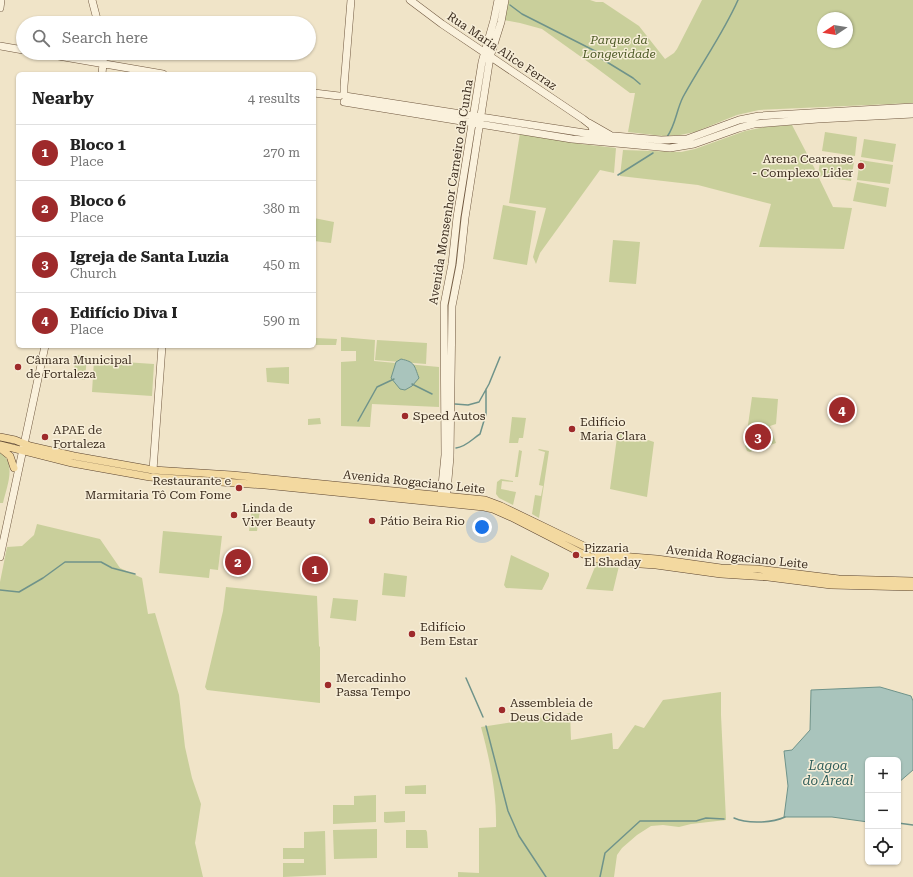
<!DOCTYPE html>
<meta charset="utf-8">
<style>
:root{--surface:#fff;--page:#f2f2f2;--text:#222;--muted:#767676;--line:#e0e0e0;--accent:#9e2a2b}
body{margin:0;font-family:"Roboto Serif",serif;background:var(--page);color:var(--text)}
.controls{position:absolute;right:12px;bottom:12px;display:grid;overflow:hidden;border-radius:6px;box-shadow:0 1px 3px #0004}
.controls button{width:36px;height:36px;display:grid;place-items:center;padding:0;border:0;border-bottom:1px solid var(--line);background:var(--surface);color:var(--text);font:20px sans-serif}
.compass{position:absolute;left:817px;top:12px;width:36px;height:36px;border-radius:50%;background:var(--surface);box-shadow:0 1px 3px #0004;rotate:258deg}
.you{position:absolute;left:482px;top:527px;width:14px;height:14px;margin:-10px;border:3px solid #fff;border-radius:50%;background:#1a73e8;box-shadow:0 0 0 6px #1a73e833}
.badge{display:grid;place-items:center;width:26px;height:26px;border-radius:50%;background:var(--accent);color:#fff;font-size:13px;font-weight:700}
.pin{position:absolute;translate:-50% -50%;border:2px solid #fff;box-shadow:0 1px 4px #0006}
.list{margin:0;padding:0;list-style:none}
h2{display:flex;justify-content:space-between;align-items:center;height:52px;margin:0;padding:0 16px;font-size:17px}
h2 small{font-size:13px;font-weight:400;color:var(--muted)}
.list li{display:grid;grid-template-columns:26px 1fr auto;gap:12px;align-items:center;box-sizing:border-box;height:56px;padding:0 16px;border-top:1px solid var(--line)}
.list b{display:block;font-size:15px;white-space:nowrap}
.list p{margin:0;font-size:13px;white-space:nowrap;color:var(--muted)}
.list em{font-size:13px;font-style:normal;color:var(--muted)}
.icon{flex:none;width:22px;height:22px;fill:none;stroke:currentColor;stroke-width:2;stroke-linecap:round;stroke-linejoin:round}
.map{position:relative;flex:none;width:913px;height:877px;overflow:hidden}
.search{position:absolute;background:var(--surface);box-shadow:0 1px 3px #0004;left:16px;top:16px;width:300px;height:44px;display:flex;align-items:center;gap:10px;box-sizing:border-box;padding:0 14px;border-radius:22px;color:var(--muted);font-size:15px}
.panel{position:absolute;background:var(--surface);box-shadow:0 1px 3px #0004;left:16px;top:72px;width:300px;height:276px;border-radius:6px}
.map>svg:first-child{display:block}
</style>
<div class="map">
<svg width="913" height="877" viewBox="0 0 913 877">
<rect width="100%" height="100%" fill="#f0e4c8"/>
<!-- green -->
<path fill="#c9cf9b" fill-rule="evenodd" d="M506 0H590L596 2H603L639 26 665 59 674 53 677 49 702 0H913V103L759 110 737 115 695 132 680 135 663 136 628 132 635 93H630L591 64 542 29 520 23 504 20ZM823 18H847V42H823Z
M792 125 818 175 821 156 854 162 851 181 818 176 833 207 852 208 844 249 759 247 771 204 698 185 620 176 623 150 681 152 695 149 745 131 765 127Z
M825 132 857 137 855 156 822 151Z
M520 133 581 144 616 148 614 173 600 170 540 253 536 264 533 257 546 208 509 203Z
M864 139 896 144 893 162 861 157Z
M860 160 893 165 890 184 857 180Z
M857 182 889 188 886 207 853 201Z
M503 205 536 211 527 265 493 259Z
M314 218 334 222 331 243 314 241Z
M613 240 640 242 636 284 609 282Z
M341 337 375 340 374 361 439 367V407L372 404 370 427 341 426V362L356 361V351H341Z
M316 338 337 339 336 345H316Z
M377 340 427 343 426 364 375 360Z
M76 355 87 356 85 380 73 378Z
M94 360 154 364 152 396 92 392Z
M289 367V384L267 382 266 368Z
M752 397 778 399 776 424 770 426 776 443 750 452 747 451 745 446Z
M512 417 526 418 523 438H519L518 443H509Z
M320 418 321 424 308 425V419Z
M618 430 654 442 647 497 610 489Z
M539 449 549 451 539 518 532 514 535 495 541 496 543 486 539 485 545 452 538 450Z
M519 450 522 451 518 477H515Z
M0 451C17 465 7 485 3 503H0Z
M501 479 513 481V482L502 481 501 489 516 492 513 505 499 498 496 494 497 482Z
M252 509 260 510 257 531H249Z
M37 524 100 539 120 568 142 578 148 614 155 613 179 695 185 747 192 778 201 804 195 843 203 877H0V582L7 547 22 546 34 535Z
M163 531 222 536 218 570 210 569 209 578 159 573Z
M511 555 549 573V576L542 590 506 588 504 585Z
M597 562 619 566 613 591 586 589Z
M384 573 407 576 405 597 382 595Z
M226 587 317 596 319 646 320 647V703L207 690 205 687 223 611Z
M333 598 358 600 356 621 330 618Z
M721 692V715L726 820 691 824 679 827 663 825 651 826 637 835 622 848 617 855 614 877H458V872L479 873V828L496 827C497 794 490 760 481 727L570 713 571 740 612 733 613 749H618L635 725 644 728 663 700Z
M426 785V794H405V786Z
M376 795V822L333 824V805H354V796Z
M405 811V822L386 823 384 822V812Z
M377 829V858L334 859 333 830Z
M406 830H426L427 832 428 848H406Z
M325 831 326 875 283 877V863H304V859H283V848H304V832Z"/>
<!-- water -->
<path fill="#a9c4bc" stroke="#6f938a" d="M401 359C415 362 414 365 419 378L412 386 405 390 400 389 391 378 396 362Z
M880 687 911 696 913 701V770L898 783V760H868V822L832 817H784L788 786 784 751 792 750 810 730 811 690Z"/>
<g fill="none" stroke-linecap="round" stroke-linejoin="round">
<!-- stream -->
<path stroke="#6f938a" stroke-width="1.5" d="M510 5 522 14 599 53V56L602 59 633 78 640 84
M667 137C676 124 676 111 683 97 701 64 723 34 738 0
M618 175 653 153
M412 384 432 394
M455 404 468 405 479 402 489 384 500 357
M358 421 377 387 394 379
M456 448C466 447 472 439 480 434L486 414V389
M0 590 19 592 43 578 65 562H101L112 568 135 574
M466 678 483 717
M486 726 508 811 519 836 546 877
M734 818C747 824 772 823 785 817
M898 823 913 825
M600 877 605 853 640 821H696L706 818 724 819"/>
<defs>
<path id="secondary" d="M92 0 98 23
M410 0 442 24 583 119 592 126 593 131 591 134
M0 8 1 0
M0 46 23 50
M41 53 163 74
M102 74 104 53
M314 93 339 96
M344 95V86L351 0
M345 96 591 134 661 140 687 139 739 120 759 116 913 107
M344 102 572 139 670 148 694 144 739 128 754 124 818 119 913 114
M589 123 610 135
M153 470 162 346
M442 500 441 496 445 455 444 305 452 264 457 217 482 62 494 20 498 0
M446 502 450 457 452 306 460 265 465 218 490 57 501 22 505 0
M0 557 45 346"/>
<path id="primary" d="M0 437 15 440 30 446 74 456 153 470 232 475 485 500 501 506 588 548 607 555 657 559 721 568 758 569 839 579 913 581
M0 445 72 463 150 477 265 485 484 507 493 509 511 517 587 556 610 562 656 565 721 574 768 577 831 585 913 587
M0 448 10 456 14 468"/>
</defs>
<!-- secondary casing -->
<use href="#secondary" stroke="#6f573f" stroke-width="8"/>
<!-- primary casing -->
<use href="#primary" stroke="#5b4430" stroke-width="8"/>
<!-- secondary -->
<use href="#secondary" stroke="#faf1dc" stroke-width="7"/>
<!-- primary -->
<use href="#primary" stroke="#f3d9a0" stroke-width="7"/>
</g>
<!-- markers -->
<g fill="#9e2a2b" stroke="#f7eed8" stroke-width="1.5">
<circle cx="861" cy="166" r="4"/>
<circle cx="18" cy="367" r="4"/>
<circle cx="405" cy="416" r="4"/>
<circle cx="572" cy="429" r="4"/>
<circle cx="45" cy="437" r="4"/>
<circle cx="239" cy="488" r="4"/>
<circle cx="234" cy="515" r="4"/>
<circle cx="372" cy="521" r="4"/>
<circle cx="576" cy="555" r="4"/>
<circle cx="412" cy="634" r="4"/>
<circle cx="328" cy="685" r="4"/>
<circle cx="502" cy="710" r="4"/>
</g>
<g text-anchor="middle" stroke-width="3" stroke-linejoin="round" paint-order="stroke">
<!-- park labels -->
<g font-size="12" font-style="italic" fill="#4d5a26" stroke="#f7eed8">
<text x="619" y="44">Parque da<tspan x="619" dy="14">Longevidade</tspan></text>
</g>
<!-- street labels -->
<g font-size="12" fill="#3d2e20" stroke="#f7eed8">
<text transform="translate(502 51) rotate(34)" y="4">Rua Maria Alice Ferraz</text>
<text transform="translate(451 192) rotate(-81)" y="4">Avenida Monsenhor Carneiro da Cunha</text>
<text transform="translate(414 482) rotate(6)" y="4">Avenida Rogaciano Leite</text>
<text transform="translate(737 557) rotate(6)" y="4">Avenida Rogaciano Leite</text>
</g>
<!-- poi labels -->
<g font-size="12" fill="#3d2e20" stroke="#f7eed8" text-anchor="start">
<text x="853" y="163" text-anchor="end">Arena Cearense<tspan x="853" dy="14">- Complexo Lider</tspan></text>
<text x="26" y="364">Câmara Municipal<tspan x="26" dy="14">de Fortaleza</tspan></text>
<text x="413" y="420">Speed Autos</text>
<text x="580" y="426">Edifício<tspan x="580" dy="14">Maria Clara</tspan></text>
<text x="53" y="434">APAE de<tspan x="53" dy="14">Fortaleza</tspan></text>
<text x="231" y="485" text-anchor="end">Restaurante e<tspan x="231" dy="14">Marmitaria Tô Com Fome</tspan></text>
<text x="242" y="512">Linda de<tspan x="242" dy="14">Viver Beauty</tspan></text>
<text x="380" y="525">Pátio Beira Rio</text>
<text x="584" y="552">Pizzaria<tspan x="584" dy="14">El Shaday</tspan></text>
<text x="420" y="631">Edifício<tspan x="420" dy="14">Bem Estar</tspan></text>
<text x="336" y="682">Mercadinho<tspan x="336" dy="14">Passa Tempo</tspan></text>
<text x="510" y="707">Assembleia de<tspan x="510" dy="14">Deus Cidade</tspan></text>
</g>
<!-- water labels -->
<g font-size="13" font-style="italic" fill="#2f5d5a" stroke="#f7eed8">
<text x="828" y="770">Lagoa<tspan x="828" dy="15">do Areal</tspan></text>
</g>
</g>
</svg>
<div class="controls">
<button>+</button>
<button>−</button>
<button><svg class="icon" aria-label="locate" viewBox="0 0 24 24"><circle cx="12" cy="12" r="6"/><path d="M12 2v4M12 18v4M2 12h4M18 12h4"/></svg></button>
</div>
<svg class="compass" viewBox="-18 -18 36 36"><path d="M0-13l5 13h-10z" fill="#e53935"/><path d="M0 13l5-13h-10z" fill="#767676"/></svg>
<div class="you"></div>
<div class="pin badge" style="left:315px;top:569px">1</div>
<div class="pin badge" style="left:238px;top:562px">2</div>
<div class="pin badge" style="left:758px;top:437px">3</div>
<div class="pin badge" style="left:842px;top:410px">4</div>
<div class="search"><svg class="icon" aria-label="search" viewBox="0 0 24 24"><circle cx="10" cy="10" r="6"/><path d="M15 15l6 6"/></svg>Search here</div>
<section class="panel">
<h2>Nearby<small>4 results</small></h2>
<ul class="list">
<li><span class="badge">1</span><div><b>Bloco 1</b><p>Place</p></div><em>270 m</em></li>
<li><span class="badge">2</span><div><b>Bloco 6</b><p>Place</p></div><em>380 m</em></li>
<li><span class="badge">3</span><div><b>Igreja de Santa Luzia</b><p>Church</p></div><em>450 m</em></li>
<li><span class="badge">4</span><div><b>Edifício Diva I</b><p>Place</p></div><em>590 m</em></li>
</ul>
</section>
</div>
